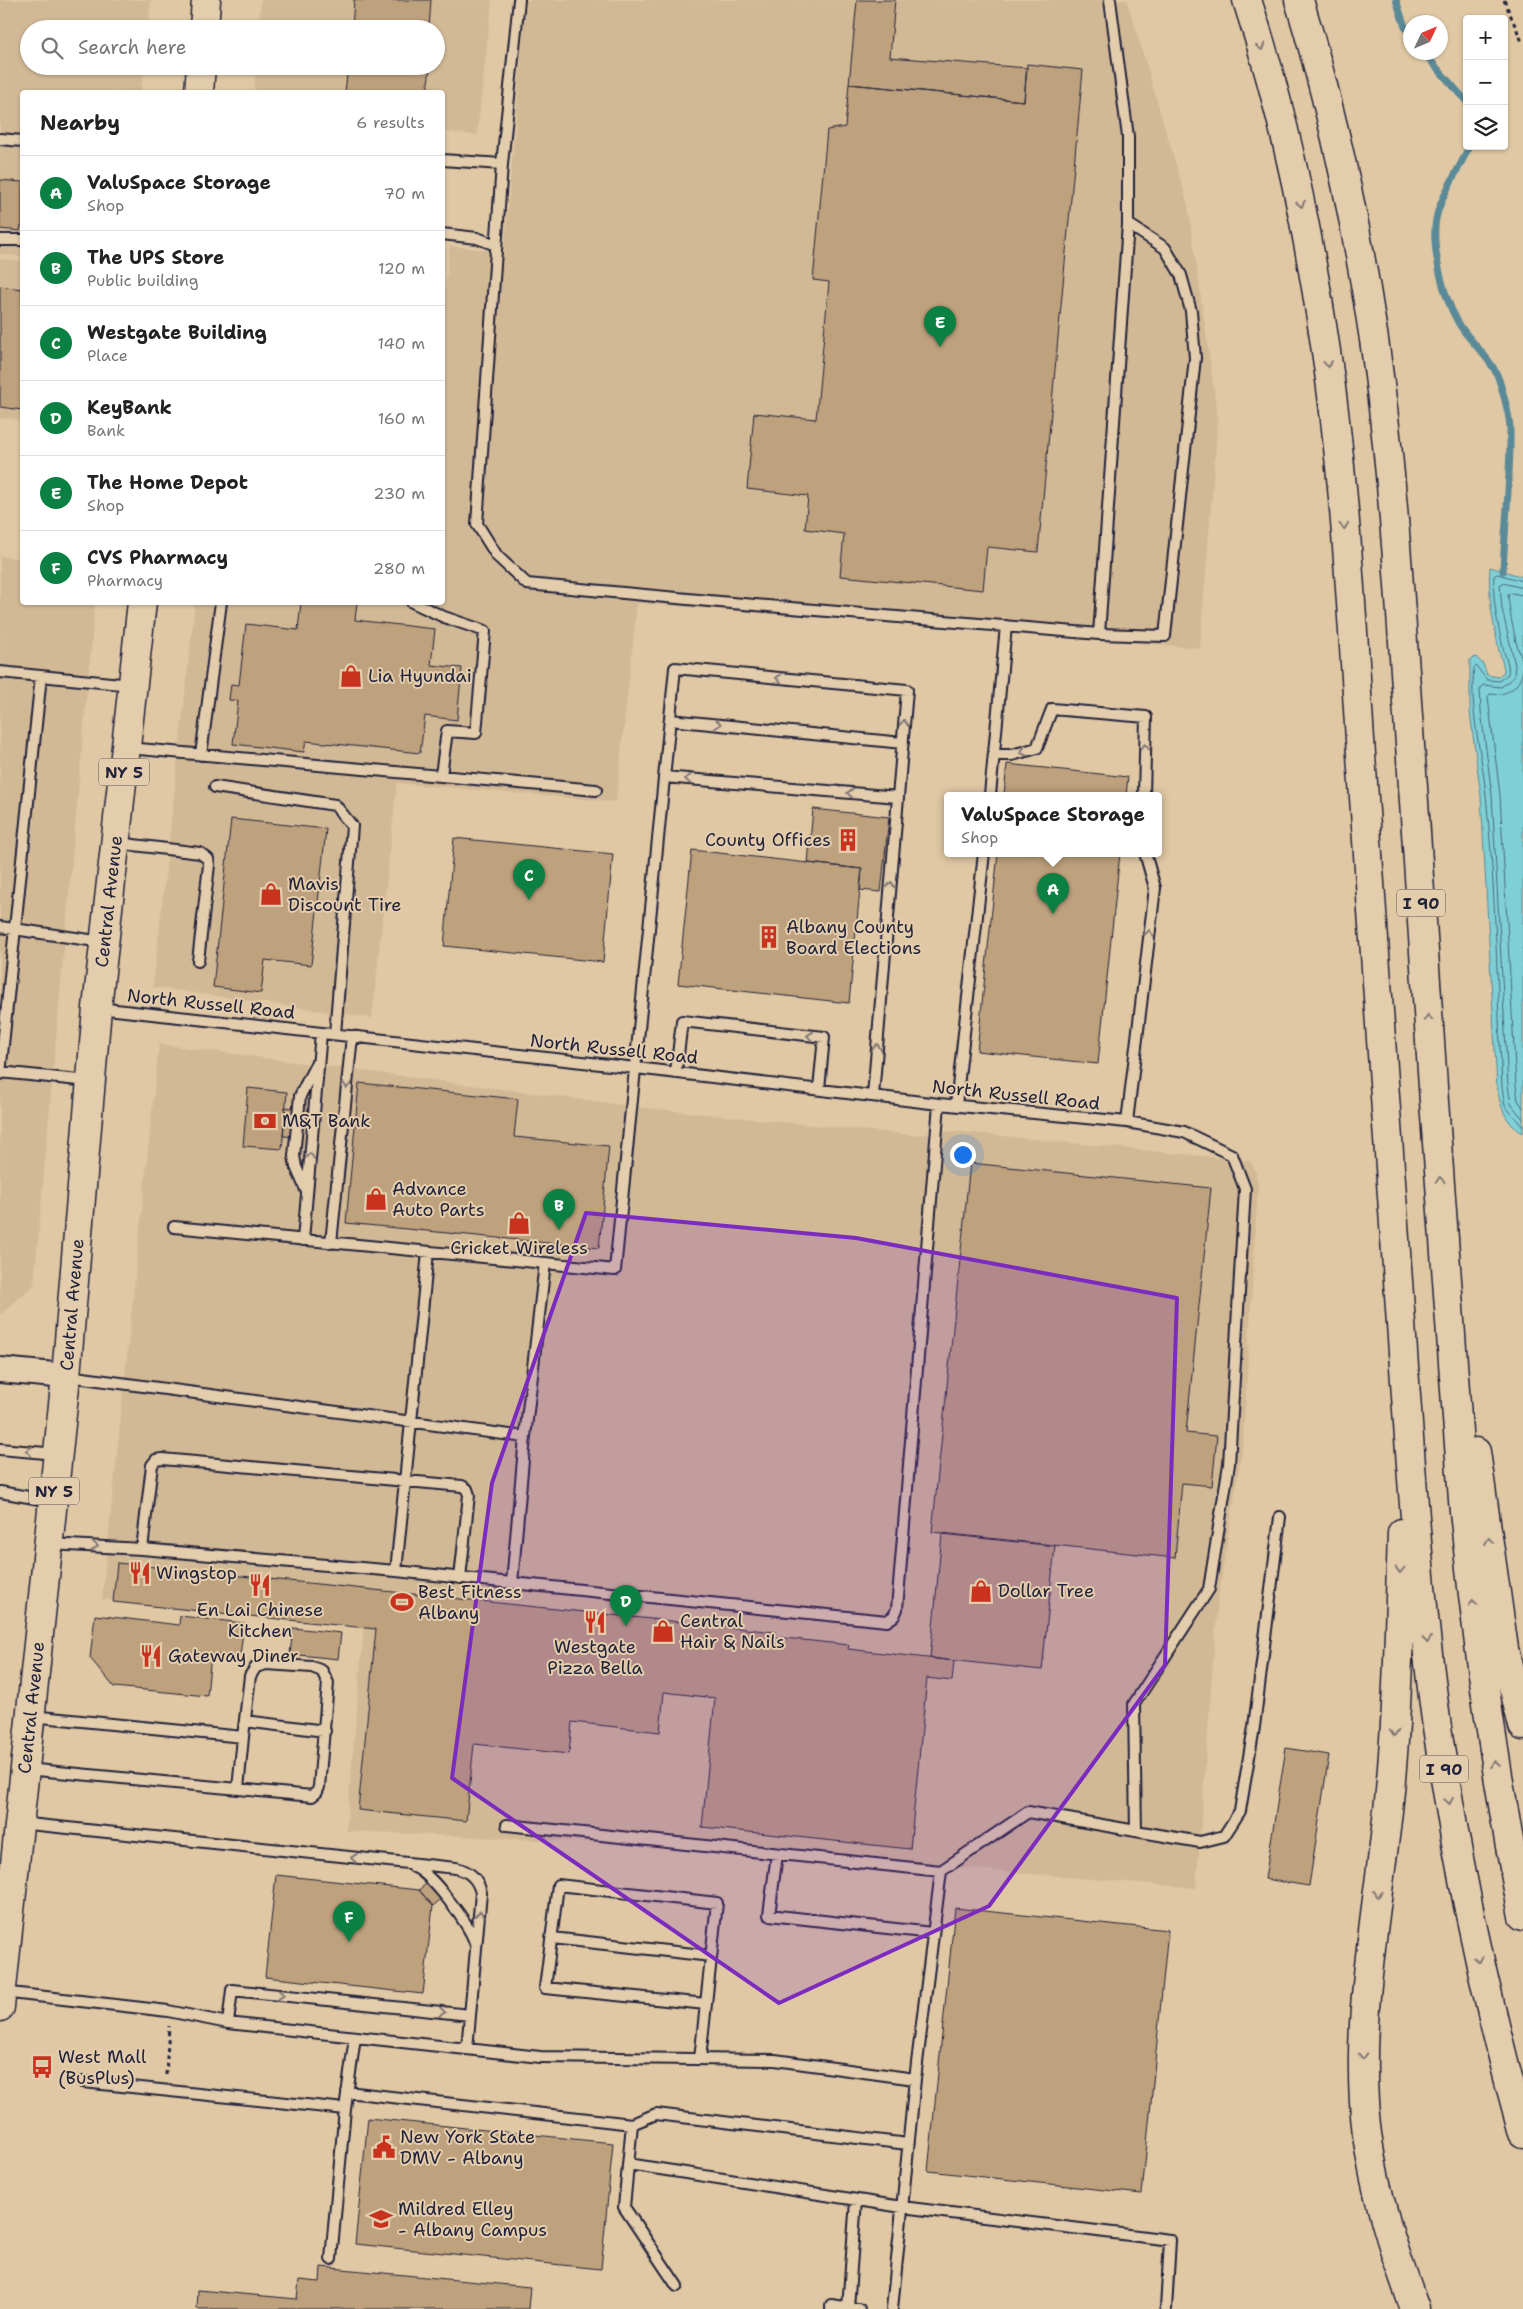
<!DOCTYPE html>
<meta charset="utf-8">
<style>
:root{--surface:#fff;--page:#f6f6f6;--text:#222;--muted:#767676;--line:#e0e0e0;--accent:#0b8043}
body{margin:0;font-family:"Shantell Sans",sans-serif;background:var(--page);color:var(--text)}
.controls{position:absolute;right:15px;top:15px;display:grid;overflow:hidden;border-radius:5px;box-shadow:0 1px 4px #0004}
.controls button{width:45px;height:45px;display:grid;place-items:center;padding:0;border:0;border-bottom:1px solid var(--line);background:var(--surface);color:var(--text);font:25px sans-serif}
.compass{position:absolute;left:1403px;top:15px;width:45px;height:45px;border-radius:50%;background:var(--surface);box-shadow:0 1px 4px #0004;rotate:46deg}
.you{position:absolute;left:962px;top:1154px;width:18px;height:18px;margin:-12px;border:4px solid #fff;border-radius:50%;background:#1a73e8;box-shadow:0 0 0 8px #1a73e833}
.badge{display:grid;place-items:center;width:32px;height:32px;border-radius:50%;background:var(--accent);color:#fff;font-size:16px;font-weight:700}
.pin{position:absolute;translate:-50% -41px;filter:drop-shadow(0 1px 2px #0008)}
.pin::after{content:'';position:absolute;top:26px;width:18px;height:15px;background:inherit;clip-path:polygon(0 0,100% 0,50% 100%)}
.popup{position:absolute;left:944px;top:792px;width:218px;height:65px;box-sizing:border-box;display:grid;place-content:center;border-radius:5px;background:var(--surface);filter:drop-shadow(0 1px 4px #0005);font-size:16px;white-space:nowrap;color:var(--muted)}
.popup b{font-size:19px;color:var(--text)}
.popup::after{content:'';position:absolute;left:50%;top:100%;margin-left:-10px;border:10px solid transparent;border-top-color:var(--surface)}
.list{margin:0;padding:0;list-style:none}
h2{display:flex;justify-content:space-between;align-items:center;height:65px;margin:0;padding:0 20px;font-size:21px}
h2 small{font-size:16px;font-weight:400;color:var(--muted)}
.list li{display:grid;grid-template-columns:32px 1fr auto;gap:15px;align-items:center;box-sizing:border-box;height:75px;padding:0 20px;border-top:1px solid var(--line)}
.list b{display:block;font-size:19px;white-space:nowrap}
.list p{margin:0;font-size:16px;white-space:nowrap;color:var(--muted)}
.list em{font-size:16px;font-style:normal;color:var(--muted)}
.icon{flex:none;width:28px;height:28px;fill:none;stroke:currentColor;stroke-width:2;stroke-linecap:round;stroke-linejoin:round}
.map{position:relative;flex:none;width:1523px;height:2309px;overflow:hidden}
.search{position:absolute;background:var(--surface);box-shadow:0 1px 4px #0004;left:20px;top:20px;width:425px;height:55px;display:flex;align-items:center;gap:12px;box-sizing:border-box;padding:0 18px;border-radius:28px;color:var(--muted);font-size:19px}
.panel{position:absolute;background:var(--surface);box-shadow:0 1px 4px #0004;left:20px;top:90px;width:425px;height:515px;border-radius:5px}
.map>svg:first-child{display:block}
</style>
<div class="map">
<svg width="1523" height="2309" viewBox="0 0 1523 2309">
<rect width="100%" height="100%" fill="#e0c8a4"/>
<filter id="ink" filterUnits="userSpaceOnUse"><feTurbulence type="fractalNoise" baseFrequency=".02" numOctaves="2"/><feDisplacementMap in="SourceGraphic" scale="10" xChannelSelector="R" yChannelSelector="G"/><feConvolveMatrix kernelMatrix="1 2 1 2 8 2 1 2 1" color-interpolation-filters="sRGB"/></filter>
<g filter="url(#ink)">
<!-- built -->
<path fill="#d2b996" d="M0 0H151L148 29H29V66H144L141 92H22V257L0 254Z
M261 0H492L477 135 443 132 442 92H254L256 66H436V29H259Z
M526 0H1127L1188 205 1218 419 1200 648 637 603 616 802 397 783 372 1018 153 987 195 603 442 602V319L450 246 504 252Z
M0 259 22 261V420L0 418Z
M0 556 22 559V602L95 603 34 1285 0 1315Z
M159 1044 646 1108 912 1135 954 1131 1250 1161 1256 1173 1258 1184 1243 1444 1218 1599 1196 1888 740 1849 346 1831 364 1626 102 1599Z"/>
<!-- water -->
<path fill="#7fd0d6" stroke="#5a8a98" d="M1490 567 1523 577V1133C1505 1124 1500 1105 1497 1087L1481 796 1470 712V660L1476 657 1483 664 1487 675 1498 677 1504 672C1504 663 1499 655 1498 645 1492 619 1488 594 1490 567Z"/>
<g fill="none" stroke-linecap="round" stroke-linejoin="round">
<!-- shore -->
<path stroke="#476879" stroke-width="1" d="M1523 581 1497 574 1494 576C1492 600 1498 625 1503 648 1505 657 1510 664 1508 674L1499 681 1487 680 1476 666 1474 668C1469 710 1482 754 1486 795 1496 892 1497 990 1502 1087L1505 1106 1523 1127
M1523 588 1503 583 1500 585 1502 609 1515 665 1514 677 1501 687 1483 685 1480 688 1481 711 1492 795 1508 1086 1511 1104 1523 1119
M1523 595 1511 593 1508 595C1509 611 1513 627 1516 642 1518 650 1522 657 1523 665 1523 685 1508 697 1490 694L1488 697 1500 795 1516 1085 1518 1100 1523 1108"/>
<!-- stream -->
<path stroke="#5a8a98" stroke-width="7" d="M1396 0 1405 27 1410 35
M1423 52 1467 102
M1469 146C1460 169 1445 188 1438 211 1428 241 1444 301 1461 327 1473 345 1494 361 1500 383 1504 396 1509 414 1510 427 1511 474 1505 523 1503 571"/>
</g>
<!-- building -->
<path fill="#bea17d" stroke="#22223b" d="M354 0H431L429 29H352Z
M857 0H895L890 57 1027 68 1024 101 849 84Z
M1027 64 1083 70 1038 552 987 547 983 590 840 576 844 534 805 529 808 496 747 489 754 413 816 419 829 282 813 280 827 130 845 127 849 84 1024 101Z
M348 66 430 68 427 92H345Z
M0 180 22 182V226H21L20 231 0 229Z
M0 286 22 289V410L0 407Z
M301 602H357L355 620 435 629 431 665 462 668 457 720 425 716 420 753 306 741 304 752 233 744 238 701 229 700 231 684 239 685 246 624 298 630Z
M1007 764 1128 777 1126 795H1004Z
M813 809 889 817 881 892 860 890 862 869 808 863Z
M231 819 326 829 311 965 265 960 261 993 213 987Z
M454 838 613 854 603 962 444 946Z
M692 850 862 869 849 1003 678 984Z
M998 853H1120L1098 1064 977 1051Z
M359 1083 518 1099 514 1137 609 1146 599 1248 346 1223Z
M248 1088 287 1092 282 1149 243 1146Z
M285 1107 303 1109 301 1137 283 1136Z
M970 1163 1211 1188 1186 1433 1217 1436 1212 1486 1182 1483 1175 1558 932 1532Z
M942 1534 1055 1546 1042 1670 930 1658Z
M117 1563 775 1632V1637L849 1645 848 1649 954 1661 952 1681 927 1678 910 1849 702 1827 715 1698 664 1692 660 1732 572 1722 569 1754 474 1744 466 1821 358 1810 376 1629 113 1602Z
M95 1615 179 1625 180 1616 244 1623 240 1657 211 1654 207 1696 114 1687 90 1658Z
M293 1628 341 1633 338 1659 290 1654Z
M1286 1748 1329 1755 1309 1886 1265 1879Z
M276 1875 419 1890 433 1906 423 1994 265 1977Z
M436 1875 450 1891 433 1906 419 1890Z
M955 1908 1168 1930 1142 2194 928 2171Z
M368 2118 613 2143 601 2269 355 2244Z
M321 2267 530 2287 528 2309H197L198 2290 297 2299 299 2280 320 2282Z"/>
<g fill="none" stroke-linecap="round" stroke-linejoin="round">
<defs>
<path id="service" d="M0 139 22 141
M442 160 502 164 519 0
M502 164 477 524 497 556 527 584 720 602 1099 634 1128 224V137L1110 0
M442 234 477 238 496 245
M0 240H22
M412 602 444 617 485 631 476 733 447 731 441 775
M1099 634 1165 636 1195 358 1191 311 1181 275 1165 248 1128 224
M0 672 131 685
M670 720 903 743
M128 748 596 790
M201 755 221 602
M995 755H1012L1037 748 1052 709 1146 717 1144 795
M664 777 898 797
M215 787 335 805 352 826 335 1034
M990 795 1006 626
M117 843 200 853 208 859 209 865 198 961
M0 927 103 942
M98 1008 636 1068 939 1104 1127 1122 1184 1132 1232 1155 1245 1189 1229 1464 1209 1589 1134 1704 1136 1831 1028 1812 941 1871 915 2079
M0 1072 89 1081
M676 1072 682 1021 824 1037 819 1089
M0 1074 41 676
M956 1105 984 853
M1127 1122 1155 888 1145 853
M307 1192 296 1167 294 1156 300 1096 316 1064
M174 1227 545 1263
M303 1240 321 1033
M331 1243 352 1036
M428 1252 396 1571 512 1583
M68 1376 525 1437 512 1583 887 1621 894 1616 897 1609 939 1104
M525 1437 545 1263 615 1270 675 668 907 690 873 1096
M0 1449 57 1454
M0 1492 51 1501
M50 1544 142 1549
M396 1571 142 1549 152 1465 156 1460 162 1459 462 1486 467 1489 469 1495 460 1578
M245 1721 325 1731
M26 1769 312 1796 317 1792 319 1787 328 1683 322 1671 312 1667 266 1664 256 1667 250 1676 243 1737 31 1716
M238 1789 243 1737
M19 1823 456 1868C470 1871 478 1879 481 1893L467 2049
M507 1825 941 1871
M1136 1831 1200 1842 1224 1836 1240 1811 1254 1727 1280 1517
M777 1854 769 1915 932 1933
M414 1867C430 1872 471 1926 475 1943
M552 1938 711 1956
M2 1992 168 2011 228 2023 540 2057 775 2060 915 2079 892 2309
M228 2023 232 1990 470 2015
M700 2059 717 1903 558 1885 545 1988 706 2004
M83 2082 345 2109 355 2037
M347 2092 632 2124 656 2114 908 2144
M632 2124 624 2207 677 2286
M628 2164 902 2207 1170 2240 1166 2309
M331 2259 345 2109
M848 2308 856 2200
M831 2309V2305L859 2309"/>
<path id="tertiary" d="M0 1370 66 1376"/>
<g id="primary">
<path d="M204 29 206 0"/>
<path d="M199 92 201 66"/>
<path id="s1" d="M0 2007 66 1376 97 1008 142 602"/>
</g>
<path id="motorway" d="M1247 0C1283 110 1307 223 1324 338 1346 480 1352 626 1362 769 1374 935 1385 1101 1397 1267 1408 1418 1416 1570 1436 1720 1456 1860 1485 1997 1523 2133
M1299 0C1332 109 1356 221 1373 333 1395 479 1401 626 1412 772 1428 1015 1444 1257 1463 1500 1476 1640 1496 1778 1523 1916
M1476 1452 1504 1649 1523 1726
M1402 1533C1399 1622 1398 1712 1389 1801 1378 1911 1353 2024 1367 2134 1375 2195 1394 2252 1415 2309"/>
</defs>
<!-- service casing -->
<use href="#service" stroke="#22223b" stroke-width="14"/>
<!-- tertiary casing -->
<use href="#tertiary" stroke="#22223b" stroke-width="28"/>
<!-- primary casing -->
<use href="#primary" stroke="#22223b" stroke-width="31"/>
<!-- motorway casing -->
<use href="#motorway" stroke="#22223b" stroke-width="31"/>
<!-- path -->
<path stroke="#22223b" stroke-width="3" stroke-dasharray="4 4" stroke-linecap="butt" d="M1504 0 1523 44
M166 2075 169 2026"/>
<!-- service -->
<use href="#service" stroke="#e3cdac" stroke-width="10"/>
<!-- tertiary -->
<use href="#tertiary" stroke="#e3cdac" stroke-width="24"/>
<!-- primary -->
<use href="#primary" stroke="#e3cdac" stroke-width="28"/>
<!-- motorway -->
<use href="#motorway" stroke="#e3cdac" stroke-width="28"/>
</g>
<!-- one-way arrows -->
<defs><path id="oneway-chevron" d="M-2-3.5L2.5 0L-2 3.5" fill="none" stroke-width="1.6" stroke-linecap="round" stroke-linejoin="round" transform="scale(1.25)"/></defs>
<g stroke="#827874">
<use href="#oneway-chevron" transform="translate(1261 47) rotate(75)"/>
<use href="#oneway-chevron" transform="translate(1301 204) rotate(79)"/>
<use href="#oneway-chevron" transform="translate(1328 364) rotate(83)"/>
<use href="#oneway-chevron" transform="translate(1344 526) rotate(85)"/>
<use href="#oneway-chevron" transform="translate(779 678) rotate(-174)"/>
<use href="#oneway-chevron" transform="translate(904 723) rotate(-85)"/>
<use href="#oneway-chevron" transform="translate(718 724) rotate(6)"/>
<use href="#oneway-chevron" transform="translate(1145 747) rotate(-89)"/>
<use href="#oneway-chevron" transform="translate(1023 752) rotate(164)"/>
<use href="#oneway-chevron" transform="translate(688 779) rotate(-175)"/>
<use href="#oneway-chevron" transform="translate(850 793) rotate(-175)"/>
<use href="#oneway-chevron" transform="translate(891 885) rotate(-85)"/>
<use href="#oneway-chevron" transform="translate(1149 933) rotate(-83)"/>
<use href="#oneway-chevron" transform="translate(1428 1018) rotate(-94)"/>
<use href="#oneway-chevron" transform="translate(810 1036) rotate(-173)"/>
<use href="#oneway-chevron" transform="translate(877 1047) rotate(-85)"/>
<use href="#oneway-chevron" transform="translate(347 1085) rotate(96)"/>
<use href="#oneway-chevron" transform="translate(310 1156) rotate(-86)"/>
<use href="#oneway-chevron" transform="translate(1440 1180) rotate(-94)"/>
<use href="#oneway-chevron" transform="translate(29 1451) rotate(-174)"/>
<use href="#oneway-chevron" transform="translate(1489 1541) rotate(-98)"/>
<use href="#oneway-chevron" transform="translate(95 1546) rotate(3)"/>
<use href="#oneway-chevron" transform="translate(1400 1570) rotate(92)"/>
<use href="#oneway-chevron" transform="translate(1473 1603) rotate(-96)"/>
<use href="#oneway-chevron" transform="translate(1427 1640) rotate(83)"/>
<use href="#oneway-chevron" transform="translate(1394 1733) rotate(93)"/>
<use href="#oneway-chevron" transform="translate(1495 1764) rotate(-99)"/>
<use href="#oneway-chevron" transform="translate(1449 1801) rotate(81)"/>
<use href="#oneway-chevron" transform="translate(354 1858) rotate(-174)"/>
<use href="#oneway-chevron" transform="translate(1378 1894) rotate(97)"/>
<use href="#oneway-chevron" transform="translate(480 1914) rotate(-84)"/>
<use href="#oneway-chevron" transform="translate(1479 1960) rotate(77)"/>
<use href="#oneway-chevron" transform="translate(281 1995) rotate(6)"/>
<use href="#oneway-chevron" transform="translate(442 2012) rotate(6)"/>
<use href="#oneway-chevron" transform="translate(1363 2056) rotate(89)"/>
</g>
</g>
<!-- marked area -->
<path fill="#7b2cbf" fill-opacity="0.2" stroke="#7b2cbf" stroke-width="4" stroke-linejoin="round" d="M586 1213 856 1238 1177 1298 1165 1665 989 1906 779 2003 452 1778 492 1483Z"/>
<!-- icons -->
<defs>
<symbol id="shop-bare" viewBox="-9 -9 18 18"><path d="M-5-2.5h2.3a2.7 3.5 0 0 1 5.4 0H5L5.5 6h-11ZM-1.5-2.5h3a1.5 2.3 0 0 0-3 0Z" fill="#c8321e" stroke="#e3cdac" stroke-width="2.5" paint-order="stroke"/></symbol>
<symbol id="building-bare" viewBox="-9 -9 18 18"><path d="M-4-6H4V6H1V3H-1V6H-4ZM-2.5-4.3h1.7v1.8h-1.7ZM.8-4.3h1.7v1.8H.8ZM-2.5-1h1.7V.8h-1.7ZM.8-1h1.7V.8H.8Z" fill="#c8321e" stroke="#e3cdac" stroke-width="2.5" paint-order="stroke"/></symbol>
<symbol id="bank-bare" viewBox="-9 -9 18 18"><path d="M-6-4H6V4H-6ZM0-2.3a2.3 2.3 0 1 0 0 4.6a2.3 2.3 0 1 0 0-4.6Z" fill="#c8321e" stroke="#e3cdac" stroke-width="2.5" paint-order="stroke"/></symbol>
<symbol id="restaurant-bare" viewBox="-9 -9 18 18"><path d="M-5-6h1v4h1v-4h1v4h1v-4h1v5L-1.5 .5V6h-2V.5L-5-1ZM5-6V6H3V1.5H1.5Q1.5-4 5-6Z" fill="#c8321e" stroke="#e3cdac" stroke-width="2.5" paint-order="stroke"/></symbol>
<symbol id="stadium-bare" viewBox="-9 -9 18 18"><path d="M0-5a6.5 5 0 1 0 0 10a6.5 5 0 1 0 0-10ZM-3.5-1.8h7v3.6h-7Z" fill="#c8321e" stroke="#e3cdac" stroke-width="2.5" paint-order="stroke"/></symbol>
<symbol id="bus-bare" viewBox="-9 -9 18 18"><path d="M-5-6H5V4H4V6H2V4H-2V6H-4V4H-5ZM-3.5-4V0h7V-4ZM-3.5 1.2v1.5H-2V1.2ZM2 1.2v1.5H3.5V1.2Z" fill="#c8321e" stroke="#e3cdac" stroke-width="2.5" paint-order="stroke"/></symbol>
<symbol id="civic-bare" viewBox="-9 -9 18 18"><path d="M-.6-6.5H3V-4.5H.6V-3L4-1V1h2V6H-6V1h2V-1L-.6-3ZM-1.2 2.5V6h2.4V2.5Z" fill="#c8321e" stroke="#e3cdac" stroke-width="2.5" paint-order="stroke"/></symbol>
<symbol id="university-bare" viewBox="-9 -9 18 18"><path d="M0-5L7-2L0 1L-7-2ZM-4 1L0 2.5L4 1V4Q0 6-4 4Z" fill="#c8321e" stroke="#e3cdac" stroke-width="2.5" paint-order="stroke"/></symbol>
</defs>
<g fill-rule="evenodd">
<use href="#shop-bare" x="335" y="660" width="32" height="32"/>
<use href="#building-bare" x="832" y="824" width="32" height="32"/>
<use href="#shop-bare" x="255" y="878" width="32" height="32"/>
<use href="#building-bare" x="753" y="921" width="32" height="32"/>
<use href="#bank-bare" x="249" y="1105" width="32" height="32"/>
<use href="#shop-bare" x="360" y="1183" width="32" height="32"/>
<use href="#shop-bare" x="503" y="1207" width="32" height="32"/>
<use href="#restaurant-bare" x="124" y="1557" width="32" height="32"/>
<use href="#restaurant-bare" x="244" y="1569" width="32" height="32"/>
<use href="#shop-bare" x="965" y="1575" width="32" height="32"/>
<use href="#stadium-bare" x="386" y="1586" width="32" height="32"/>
<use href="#restaurant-bare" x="579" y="1606" width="32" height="32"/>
<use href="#shop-bare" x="647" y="1615" width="32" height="32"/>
<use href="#restaurant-bare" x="135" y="1640" width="32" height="32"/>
<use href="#bus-bare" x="26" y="2051" width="32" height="32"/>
<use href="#civic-bare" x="368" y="2131" width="32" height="32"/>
<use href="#university-bare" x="365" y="2203" width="32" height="32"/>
</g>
<g text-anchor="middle" stroke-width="4" stroke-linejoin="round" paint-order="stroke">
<!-- shield labels -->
<g fill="#e3cdac" stroke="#5c555d" stroke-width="1">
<rect x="99" y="758.5" width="50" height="27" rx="4"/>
<rect x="1397" y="889.5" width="48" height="27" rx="4"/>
<rect x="29" y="1477.5" width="50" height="27" rx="4"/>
<rect x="1420" y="1755.5" width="48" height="27" rx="4"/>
</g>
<g font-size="16" font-weight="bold" fill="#22223b">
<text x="124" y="778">NY 5</text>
<text x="1421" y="909">I 90</text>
<text x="54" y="1497">NY 5</text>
<text x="1444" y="1775">I 90</text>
</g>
<!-- poi labels -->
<g font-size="18" fill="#22223b" stroke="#e3cdac" text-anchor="start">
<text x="368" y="682">Lia Hyundai</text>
<text x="831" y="846" text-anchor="end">County Offices</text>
<text x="288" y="890">Mavis<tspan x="288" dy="21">Discount Tire</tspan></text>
<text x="786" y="933">Albany County<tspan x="786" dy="21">Board Elections</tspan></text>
<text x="282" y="1127">M&amp;T Bank</text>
<text x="392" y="1195">Advance<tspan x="392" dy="21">Auto Parts</tspan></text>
<text x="519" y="1254" text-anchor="middle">Cricket Wireless</text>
<text x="156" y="1579">Wingstop</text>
<text x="998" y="1597">Dollar Tree</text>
<text x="418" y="1598">Best Fitness<tspan x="418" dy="21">Albany</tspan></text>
<text x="260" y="1616" text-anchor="middle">En Lai Chinese<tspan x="260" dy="21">Kitchen</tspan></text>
<text x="680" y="1627">Central<tspan x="680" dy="21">Hair &amp; Nails</tspan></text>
<text x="595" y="1653" text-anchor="middle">Westgate<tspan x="595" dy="21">Pizza Bella</tspan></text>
<text x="168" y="1662">Gateway Diner</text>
<text x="58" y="2063">West Mall<tspan x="58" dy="21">(BusPlus)</tspan></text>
<text x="400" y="2143">New York State<tspan x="400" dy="21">DMV - Albany</tspan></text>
<text x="398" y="2215">Mildred Elley<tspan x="398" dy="21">- Albany Campus</tspan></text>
</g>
<!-- street labels -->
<g font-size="18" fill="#22223b" stroke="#e3cdac">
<text dy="6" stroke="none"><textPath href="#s1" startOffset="1111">Central Avenue</textPath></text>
<text transform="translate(211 1004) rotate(6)" y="6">North Russell Road</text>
<text transform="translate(614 1049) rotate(6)" y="6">North Russell Road</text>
<text transform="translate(1016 1095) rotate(6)" y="6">North Russell Road</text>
<text dy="6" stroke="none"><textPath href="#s1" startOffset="706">Central Avenue</textPath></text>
<text dy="6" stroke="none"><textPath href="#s1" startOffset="301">Central Avenue</textPath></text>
</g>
</g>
</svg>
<div class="controls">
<button>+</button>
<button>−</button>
<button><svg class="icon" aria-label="layers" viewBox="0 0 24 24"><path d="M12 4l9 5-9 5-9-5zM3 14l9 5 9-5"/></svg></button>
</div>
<svg class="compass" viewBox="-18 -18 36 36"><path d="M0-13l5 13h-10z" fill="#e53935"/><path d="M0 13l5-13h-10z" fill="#767676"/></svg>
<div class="you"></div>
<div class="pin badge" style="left:1053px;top:914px">A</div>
<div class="popup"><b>ValuSpace Storage</b>Shop</div>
<div class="pin badge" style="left:559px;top:1230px">B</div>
<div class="pin badge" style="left:529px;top:900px">C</div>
<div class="pin badge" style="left:626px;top:1626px">D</div>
<div class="pin badge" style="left:940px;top:347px">E</div>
<div class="pin badge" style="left:349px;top:1942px">F</div>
<div class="search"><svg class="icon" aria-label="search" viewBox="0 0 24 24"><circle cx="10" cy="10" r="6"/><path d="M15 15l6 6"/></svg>Search here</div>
<section class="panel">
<h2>Nearby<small>6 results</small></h2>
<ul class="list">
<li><span class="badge">A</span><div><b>ValuSpace Storage</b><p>Shop</p></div><em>70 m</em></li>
<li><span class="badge">B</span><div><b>The UPS Store</b><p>Public building</p></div><em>120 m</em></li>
<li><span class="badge">C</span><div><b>Westgate Building</b><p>Place</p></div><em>140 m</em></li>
<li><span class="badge">D</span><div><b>KeyBank</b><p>Bank</p></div><em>160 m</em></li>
<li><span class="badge">E</span><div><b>The Home Depot</b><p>Shop</p></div><em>230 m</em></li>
<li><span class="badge">F</span><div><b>CVS Pharmacy</b><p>Pharmacy</p></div><em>280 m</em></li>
</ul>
</section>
</div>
